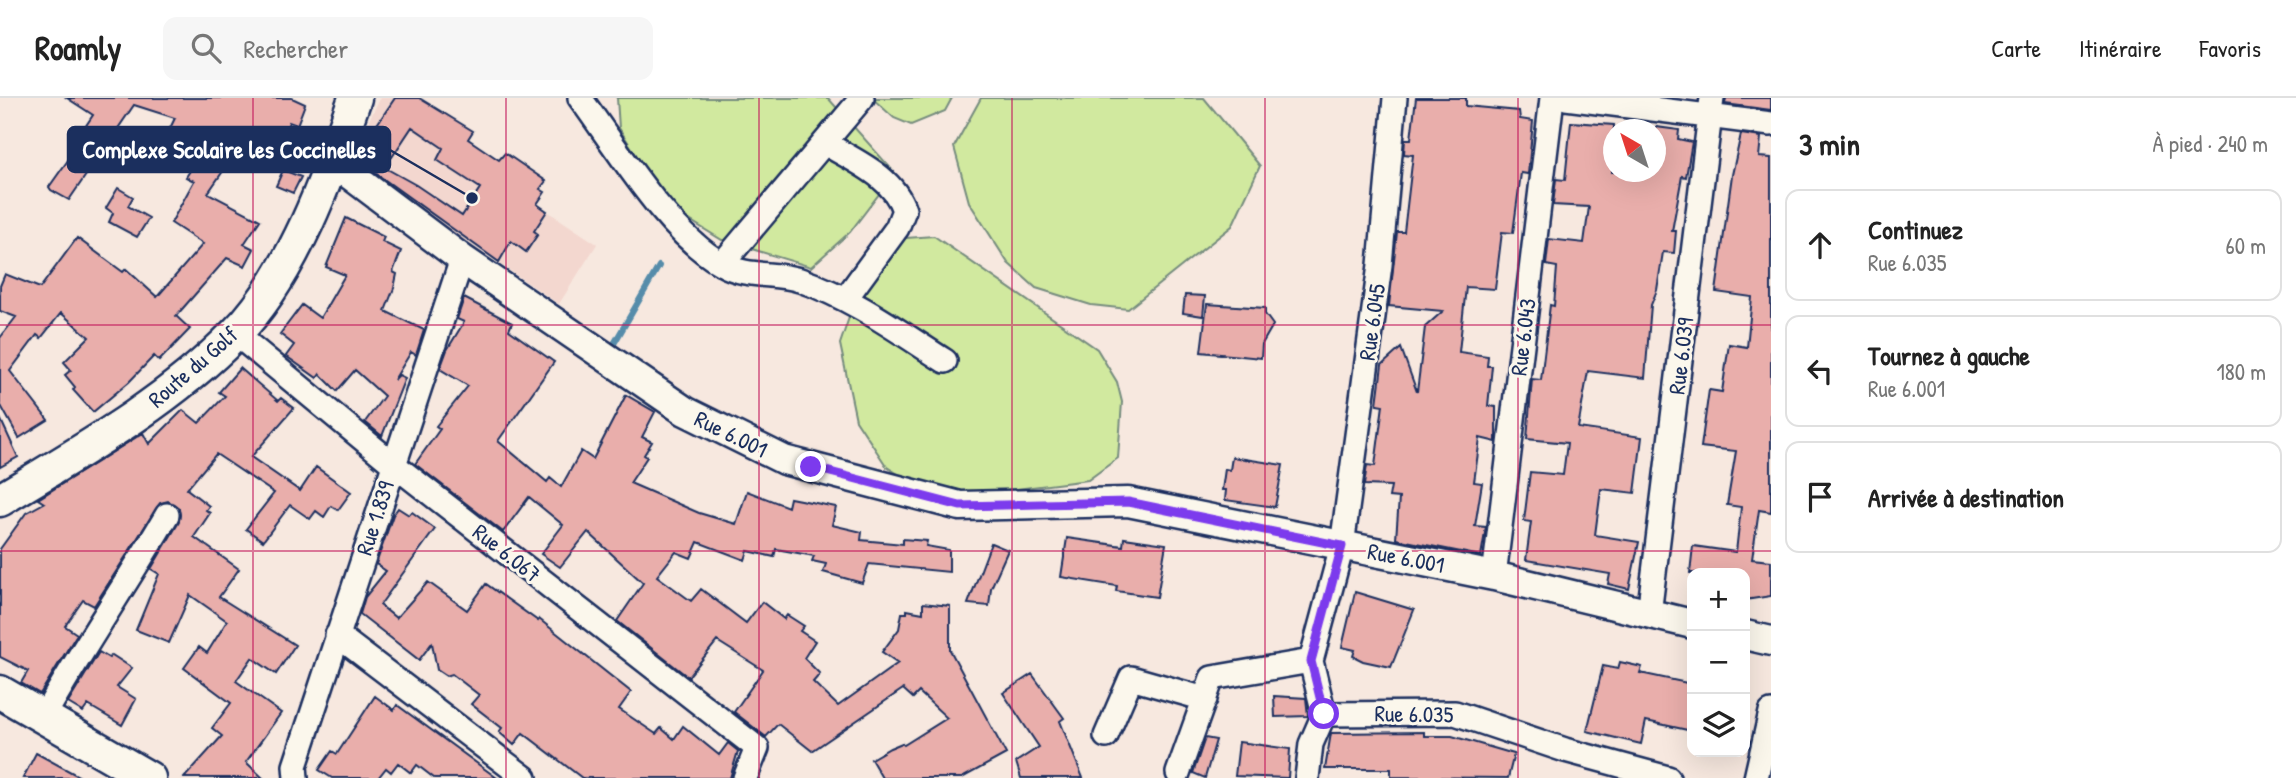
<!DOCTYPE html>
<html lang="fr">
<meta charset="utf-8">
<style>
:root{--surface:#fff;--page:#f6f6f6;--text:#222;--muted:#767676;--line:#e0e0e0}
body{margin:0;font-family:"Patrick Hand",sans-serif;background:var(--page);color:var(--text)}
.controls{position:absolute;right:21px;bottom:21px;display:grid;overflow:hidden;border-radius:14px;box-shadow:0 7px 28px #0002}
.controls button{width:63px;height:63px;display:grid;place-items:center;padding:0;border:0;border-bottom:2px solid var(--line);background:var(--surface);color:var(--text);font:35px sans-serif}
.compass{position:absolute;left:1603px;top:21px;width:63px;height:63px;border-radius:50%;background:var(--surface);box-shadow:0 7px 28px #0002;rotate:321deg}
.stop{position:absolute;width:21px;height:21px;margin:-16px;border:5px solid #7c3aed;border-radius:50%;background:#fff}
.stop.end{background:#7c3aed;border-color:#fff;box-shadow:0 2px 7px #0008}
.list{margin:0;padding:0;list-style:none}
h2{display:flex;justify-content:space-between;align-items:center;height:91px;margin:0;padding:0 28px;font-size:30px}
h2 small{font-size:23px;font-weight:400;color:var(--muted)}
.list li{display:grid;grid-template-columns:46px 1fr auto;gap:21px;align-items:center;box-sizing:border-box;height:112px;margin:0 14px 14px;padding:0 14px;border:2px solid var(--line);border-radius:14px}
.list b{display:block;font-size:26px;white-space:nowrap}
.list p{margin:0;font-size:23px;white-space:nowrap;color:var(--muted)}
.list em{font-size:23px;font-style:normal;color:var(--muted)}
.icon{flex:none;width:38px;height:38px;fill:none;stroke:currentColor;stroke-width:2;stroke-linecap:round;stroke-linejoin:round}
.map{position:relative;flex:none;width:1771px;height:680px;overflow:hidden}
header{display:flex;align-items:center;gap:42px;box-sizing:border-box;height:98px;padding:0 35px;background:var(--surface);border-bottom:2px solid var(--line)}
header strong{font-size:33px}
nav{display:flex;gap:38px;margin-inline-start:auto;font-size:24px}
.search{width:490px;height:63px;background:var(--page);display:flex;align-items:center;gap:18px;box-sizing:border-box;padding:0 24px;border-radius:14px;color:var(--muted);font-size:26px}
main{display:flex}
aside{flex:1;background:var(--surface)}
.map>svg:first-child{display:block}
</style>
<header>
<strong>Roamly</strong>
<div class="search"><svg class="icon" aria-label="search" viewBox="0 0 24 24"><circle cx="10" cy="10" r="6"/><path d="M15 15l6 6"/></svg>Rechercher</div>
<nav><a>Carte</a><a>Itinéraire</a><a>Favoris</a></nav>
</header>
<main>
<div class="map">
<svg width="1771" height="680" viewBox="0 0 1771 680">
<rect width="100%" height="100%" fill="#f7e8df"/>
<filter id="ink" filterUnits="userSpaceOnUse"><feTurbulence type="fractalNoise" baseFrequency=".0143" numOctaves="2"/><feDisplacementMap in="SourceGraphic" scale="14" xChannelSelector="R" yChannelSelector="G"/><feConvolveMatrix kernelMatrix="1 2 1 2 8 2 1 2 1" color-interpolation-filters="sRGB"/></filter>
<g filter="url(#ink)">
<!-- built -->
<path fill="#f3d7cf" d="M380 0H419L473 33 468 41 499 62 505 55 546 83 541 91 545 94 538 107 597 146 559 206 370 78 356 49Z"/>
<!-- green -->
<path fill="#d1e99f" stroke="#768c7e" stroke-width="2" d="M617 0H828L895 75 850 134 811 169 722 142 670 110 619 30Z
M872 0H952L945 13 911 27 894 20Z
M981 0H1204L1260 68 1232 128 1128 211 1091 207 1036 190 1008 165 969 104 954 49Z
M934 138 1097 251 1117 284 1122 304 1118 360 1088 382 975 396 903 379 887 369 856 322 840 246 859 190 892 141Z"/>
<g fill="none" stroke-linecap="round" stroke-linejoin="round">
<!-- stream -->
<path stroke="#568caa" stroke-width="6" d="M615 244 659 168"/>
</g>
<!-- building -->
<path fill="#e9aeab" stroke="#1b2f5e" stroke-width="2" d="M67 0H292L305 6 297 27 289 24 272 66 237 54 230 67 228 66 208 95 260 122 244 146 254 151 245 168 227 160 176 218 190 231 159 263 154 258 129 284 93 314 73 292 75 289 65 277 71 272 64 264 89 239 61 215 41 240 37 237 10 273 48 322 19 340 0 306V240L16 219 0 213V188L5 176 40 190 77 140 123 174 126 171 157 199 203 146 171 125 194 83 186 79 193 68 159 53 175 20 134 7 69 102 51 92 49 89 83 41 79 38 93 17Z
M395 0H419L473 33 468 41 499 62 505 55 546 83 540 91 545 94 537 106 547 113 534 133 538 136 526 154 511 143 499 164 367 69 371 62 416 87 462 118 480 90 437 62 443 50 412 29 392 59 367 41Z
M1416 0H1466V8L1519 13 1520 21 1533 23 1528 76 1521 75 1513 135 1502 134 1495 191 1466 189 1459 254 1488 258 1487 268H1492L1488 308 1496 309V344L1480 340 1474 384 1482 385 1475 428 1486 429 1481 458 1396 441 1399 400 1389 399 1391 388 1364 387 1367 367 1375 368 1383 307 1377 306 1382 267 1401 250 1417 294 1425 229 1443 213 1389 208 1397 134H1404L1413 57 1404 56 1405 41H1411Z
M1726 0H1771V12L1725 6Z
M1571 24 1614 27 1612 74H1656V29L1679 32 1678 41 1692 44 1686 79 1682 78 1672 133H1676L1674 155 1663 154 1657 192 1651 207 1645 280 1588 273 1578 330 1642 339 1635 395 1601 391 1595 437 1639 444 1629 491 1608 486 1610 476 1526 462 1531 424 1524 423 1530 374 1563 377 1567 345 1527 341 1532 281 1541 282 1550 207 1554 208 1557 169 1546 167 1549 141 1584 145 1589 109 1553 107 1556 81 1565 82Z
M1741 36 1761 39 1759 59 1771 60V414L1759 412 1752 461 1771 463V498L1745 502V475H1690L1693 448 1736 454 1741 409 1727 407 1736 353 1701 349 1709 292 1722 294 1729 246 1747 249 1752 199 1716 194 1732 77Z
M283 72 301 79 293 95 276 88Z
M118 90 133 99 128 108 149 120 137 139 109 124 113 115 106 110Z
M346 120 384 139 382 144 401 153 393 174 397 176 394 190 385 213 424 232 416 257 411 254 394 282 399 277 405 280 382 338 365 324 384 298 355 272 337 293 320 276 317 280 286 258 294 247 280 236 302 207 320 220 345 177 326 169Z
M1185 197 1205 198 1203 218 1183 215Z
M464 200 512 225 509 232 554 264 498 343 547 384 550 380 561 389 581 353 593 361 626 297 655 314 642 339 652 344 644 357 647 359 630 385 699 415 736 426 747 393 788 409 790 400 836 409 832 427 862 434 861 442 903 446V441L927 443 926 448 949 452V474L869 466 862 485 823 474 826 466 812 463 814 458 776 451 774 459 748 453 745 462 698 444 691 460 676 454 657 478 691 503 701 491 746 525 762 504 784 521 787 517 804 528 800 533 815 543 804 560 820 576 813 584 838 608 898 565 882 554 899 531 902 515H907V512L923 515V505L950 508V552L1006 656 962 680H882L871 661 890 650 902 645 904 647 947 620 919 594 913 600 903 591 812 653 778 626 766 639 734 614 763 572 717 543 688 579 617 523 643 485 588 434 560 469 541 456 563 427 529 399 503 434 415 366 440 331 436 328 468 288 440 271 447 252 464 224 457 221Z
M1207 206 1265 210V216L1273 227 1262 246 1261 260 1201 254Z
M240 270 278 303 281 300 294 310 251 359 300 393 316 369 351 394 338 412 331 408 324 419 316 413 310 421 290 407 263 443 246 431 274 395 216 356 187 391 209 408 206 412 210 415 194 439 239 471 219 499 295 547 276 576 252 560 236 583 281 615 246 664 263 680H184L222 638 212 630 231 605 184 570 199 549 207 555 227 523 190 497 169 545 136 532 159 476 151 471 179 424V410L168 403 160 405 94 508 83 502 65 528 77 536 40 596 21 585 28 573 0 559V451L26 415 44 405 38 401 143 335 149 346 183 312 199 325 225 298 219 294Z
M0 320 18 359 0 369Z
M1232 359 1283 367 1275 409 1225 402 1226 392H1222L1225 371 1230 372Z
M398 410 409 417 412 414 435 431 380 507 396 520 428 484 467 512 486 486 538 523 539 521 631 594 619 611 656 636 661 630 674 641 683 628 719 657 728 645 738 653 730 680H582L523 635 514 647 499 634 502 630 471 606 479 597 452 576 446 578 437 572 432 545 419 562 360 516 365 499 386 473 376 466 393 417Z
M1067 440 1123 448 1124 440 1166 446 1157 499 1116 493 1117 488 1061 479Z
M991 445 1008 452 991 490 989 508 968 506Z
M1355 494 1414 512 1391 569 1363 563 1353 558 1355 552 1342 549Z
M99 554 109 560 112 557 132 570 117 589 136 601 122 627 88 607 83 614 68 605Z
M1620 564 1642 569 1640 575 1692 586V633L1646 623 1641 646 1587 633 1603 568 1618 571Z
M1032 576 1064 620 1060 623 1083 680H1021L1016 664 1039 649 1003 595Z
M375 598 394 612 397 607 497 680H434L417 667 411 675 398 665 391 674 386 670 378 680H332L319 672 332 653 337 656Z
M1274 598 1306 600 1308 618 1275 619Z
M1424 634V638H1452L1514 656 1508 680 1391 679V671H1325L1331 635Z
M1205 640 1216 642 1205 680 1193 675Z
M1239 644 1290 651 1288 680 1235 678Z
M36 655 82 680H23Z"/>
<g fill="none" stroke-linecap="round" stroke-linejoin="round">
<defs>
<path id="minor" d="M580 0C617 50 668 136 722 166 747 180 774 174 800 182 853 200 898 233 945 263
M1395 0 1380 167 1342 448 1311 563 1324 616 1455 615 1565 652 1668 680
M1566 0 1771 26
M825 45C854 63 893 78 904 112L897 130 846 200
M722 166 862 0
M236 236 393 366 757 650 745 680
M1494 478 1552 0
M1649 516 1712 0
M337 537 525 680
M44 618C83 549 127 485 167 417
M1106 638 1131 580 1205 601
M1178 675 1212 580 1311 563
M296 680 295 668 462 161
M1307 680 1311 646 1324 616
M1756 680 1771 614"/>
<path id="tertiary" d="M333 64 462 161 685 313 784 362 960 408 1128 404 1494 478 1692 526
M1745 537 1771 543"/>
<path id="secondary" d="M0 402C80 354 169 304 235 236 293 178 329 76 355 0
M0 594 149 680"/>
</defs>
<!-- minor casing -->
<use href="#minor" stroke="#1b2f5e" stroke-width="28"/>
<!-- tertiary casing -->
<use href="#tertiary" stroke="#1b2f5e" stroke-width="33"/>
<!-- secondary casing -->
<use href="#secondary" stroke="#1b2f5e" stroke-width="37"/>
<!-- minor -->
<use href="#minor" stroke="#fbf7ec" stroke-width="23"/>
<!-- tertiary -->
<use href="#tertiary" stroke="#fbf7ec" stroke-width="28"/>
<!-- secondary -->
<use href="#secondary" stroke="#fbf7ec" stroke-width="32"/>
</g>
</g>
<g fill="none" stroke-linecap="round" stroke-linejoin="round" filter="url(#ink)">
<!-- route -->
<path stroke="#7c3aed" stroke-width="9" d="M811 369 960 408 1128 404 1342 448 1311 563 1324 616"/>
</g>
<!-- grid -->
<path fill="none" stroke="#c2185b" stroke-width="2" stroke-opacity="0.55" d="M253 0V680M506 0V680M759 0V680M1012 0V680M1265 0V680M1518 0V680M0 227H1771M0 453H1771"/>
<g text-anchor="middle" stroke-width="6" stroke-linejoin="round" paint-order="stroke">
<!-- street labels -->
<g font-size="23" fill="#1b2f5e" stroke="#fbf7ec">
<text transform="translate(1372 224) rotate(-82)" y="8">Rue 6.045</text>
<text transform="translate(1523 239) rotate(-83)" y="8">Rue 6.043</text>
<text transform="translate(1681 258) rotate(-83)" y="8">Rue 6.039</text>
<text transform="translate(193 269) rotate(-41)" y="8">Route du Golf</text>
<text transform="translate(731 336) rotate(26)" y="8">Rue 6.001</text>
<text transform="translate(375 420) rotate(-72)" y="8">Rue 1.839</text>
<text transform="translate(507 455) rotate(38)" y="8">Rue 6.067</text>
<text transform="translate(1406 460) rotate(11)" y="8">Rue 6.001</text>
<text transform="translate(1414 616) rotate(1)" y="8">Rue 6.035</text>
</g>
</g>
<!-- callouts -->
<path fill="none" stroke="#1b2f5e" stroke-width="2.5" d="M472 100L390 52"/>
<circle fill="#1b2f5e" stroke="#fbf7ec" stroke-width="2.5" cx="472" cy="100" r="7"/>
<rect fill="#1b2f5e" stroke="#1b2f5e" stroke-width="2.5" x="68" y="29" width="322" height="45" rx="7"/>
<g font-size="24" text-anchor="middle" font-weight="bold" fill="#fff">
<text x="229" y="60">Complexe Scolaire les Coccinelles</text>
</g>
</svg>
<div class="controls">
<button>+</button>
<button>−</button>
<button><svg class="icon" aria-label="layers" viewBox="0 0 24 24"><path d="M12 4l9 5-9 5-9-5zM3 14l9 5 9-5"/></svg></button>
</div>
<svg class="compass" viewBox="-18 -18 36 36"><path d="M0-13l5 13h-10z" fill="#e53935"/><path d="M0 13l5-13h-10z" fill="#767676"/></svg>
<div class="stop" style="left:1324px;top:616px"></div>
<div class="stop end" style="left:811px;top:369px"></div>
</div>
<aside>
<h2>3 min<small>À pied · 240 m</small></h2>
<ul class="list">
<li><svg class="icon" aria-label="ahead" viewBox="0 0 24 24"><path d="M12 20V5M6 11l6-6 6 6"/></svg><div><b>Continuez</b><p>Rue 6.035</p></div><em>60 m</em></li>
<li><svg class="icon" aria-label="left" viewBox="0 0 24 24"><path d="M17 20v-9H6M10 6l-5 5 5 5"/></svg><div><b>Tournez à gauche</b><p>Rue 6.001</p></div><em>180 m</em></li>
<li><svg class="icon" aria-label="arrive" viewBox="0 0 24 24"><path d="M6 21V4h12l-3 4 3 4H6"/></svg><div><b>Arrivée à destination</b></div></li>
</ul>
</aside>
</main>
